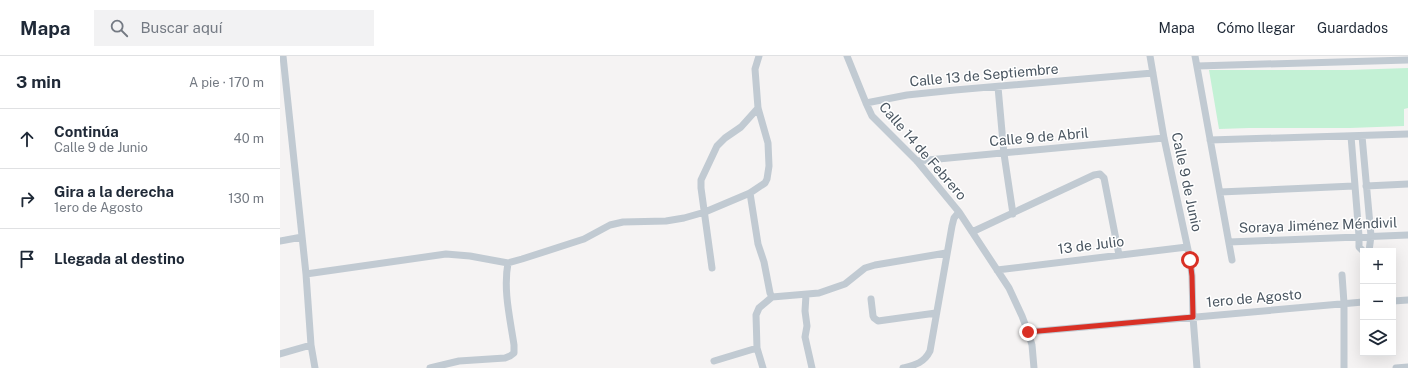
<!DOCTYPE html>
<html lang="es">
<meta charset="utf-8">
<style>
:root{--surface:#fff;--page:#f2f2f3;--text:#1f2937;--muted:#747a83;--line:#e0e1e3}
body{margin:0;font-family:"Public Sans",sans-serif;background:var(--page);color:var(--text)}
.controls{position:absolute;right:12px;bottom:12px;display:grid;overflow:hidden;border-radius:0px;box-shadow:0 4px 16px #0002}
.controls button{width:36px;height:36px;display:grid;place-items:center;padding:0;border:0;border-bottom:1px solid var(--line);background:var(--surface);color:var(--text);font:20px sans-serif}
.stop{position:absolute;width:12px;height:12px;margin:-9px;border:3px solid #d93025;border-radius:50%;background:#fff}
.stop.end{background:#d93025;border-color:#fff;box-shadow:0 1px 4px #0008}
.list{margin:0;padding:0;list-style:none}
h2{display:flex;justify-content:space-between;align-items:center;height:52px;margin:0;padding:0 16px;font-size:17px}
h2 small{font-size:13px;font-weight:400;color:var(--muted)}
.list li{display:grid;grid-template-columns:26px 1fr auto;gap:12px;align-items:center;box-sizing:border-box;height:60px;padding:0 16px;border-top:1px solid var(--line)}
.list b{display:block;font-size:15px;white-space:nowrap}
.list p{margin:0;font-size:13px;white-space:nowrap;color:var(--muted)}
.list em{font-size:13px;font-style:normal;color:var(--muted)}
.icon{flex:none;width:22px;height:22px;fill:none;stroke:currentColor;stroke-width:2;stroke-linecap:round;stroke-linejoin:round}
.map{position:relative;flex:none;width:1128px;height:312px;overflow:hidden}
header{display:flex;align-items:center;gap:24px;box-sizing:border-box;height:56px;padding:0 20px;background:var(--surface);border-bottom:1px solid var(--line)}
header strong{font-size:19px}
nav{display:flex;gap:22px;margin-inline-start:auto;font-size:14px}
.search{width:280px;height:36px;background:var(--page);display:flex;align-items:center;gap:10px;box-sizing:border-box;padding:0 14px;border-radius:0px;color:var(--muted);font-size:15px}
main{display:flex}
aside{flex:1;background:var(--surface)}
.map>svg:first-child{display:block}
</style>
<header>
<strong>Mapa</strong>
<div class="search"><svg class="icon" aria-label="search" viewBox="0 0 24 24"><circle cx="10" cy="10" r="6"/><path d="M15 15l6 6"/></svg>Buscar aquí</div>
<nav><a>Mapa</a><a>Cómo llegar</a><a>Guardados</a></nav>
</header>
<main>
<aside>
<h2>3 min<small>A pie · 170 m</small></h2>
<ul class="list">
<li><svg class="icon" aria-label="ahead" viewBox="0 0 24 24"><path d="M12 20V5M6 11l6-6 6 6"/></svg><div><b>Continúa</b><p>Calle 9 de Junio</p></div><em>40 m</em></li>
<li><svg class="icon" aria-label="right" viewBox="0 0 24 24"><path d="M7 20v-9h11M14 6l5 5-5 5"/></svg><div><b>Gira a la derecha</b><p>1ero de Agosto</p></div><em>130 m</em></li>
<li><svg class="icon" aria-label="arrive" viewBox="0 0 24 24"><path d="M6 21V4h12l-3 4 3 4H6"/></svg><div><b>Llegada al destino</b></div></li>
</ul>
</aside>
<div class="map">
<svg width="1128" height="312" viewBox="0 0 1128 312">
<rect width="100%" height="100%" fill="#f5f3f3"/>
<!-- green -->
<path fill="#c3f1d5" d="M1128 12V52L1124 53V70L1070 72H969L939 73 929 14H1069Z"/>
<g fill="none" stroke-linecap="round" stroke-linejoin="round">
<!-- street -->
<path stroke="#c1cad2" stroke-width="7" d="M3 0 26 218 31 289 35 312
M567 0 586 47 592 60 637 105 679 156 729 232 742 260 748 276 752 289 754 312
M870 0 884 82 910 203 912 220 913 261 917 312
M915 0 952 204
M917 10 1128 4
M718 31 724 98 733 158
M586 47 627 39 675 34 873 17
M1071 80 1079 180V191L1083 195
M1082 80 1091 180 1089 195
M930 84 1128 78
M637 105 884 82
M1086 130 1128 128
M940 136 1074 130
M470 137 478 188 484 206 490 237 492 241
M692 176 814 119 820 118 824 122 839 199
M0 185 22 181
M949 186 1128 179
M432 212 421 132V124L437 90 445 82 461 71 478 52
M717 214 907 191
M26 218 166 198 190 200 228 207 242 203 304 183 330 169 343 166 386 165 404 162 425 156 470 137 485 127 487 123 489 110 488 87 478 52 475 13 479 0
M1062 219 1064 247V312
M526 239 525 255 527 270 525 281 532 312
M591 243 593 260 594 262 598 265 656 257
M1113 245 1128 244
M748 276 1083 246
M0 298 31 289
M434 305 477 292
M150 312 179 305 225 302 230 300 234 297V289C230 262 223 234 228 207
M483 312 477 292 476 259 479 252 492 241 539 237 565 228 585 212 595 209 666 197
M623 312C635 309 644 307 650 295L672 170 674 162 679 156
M1116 312 1128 311"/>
</g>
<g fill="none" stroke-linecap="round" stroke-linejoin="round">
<!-- route -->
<path stroke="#d93025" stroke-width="5" d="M748 276 913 261 912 220 910 204"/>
</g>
<g text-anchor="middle" stroke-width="3" stroke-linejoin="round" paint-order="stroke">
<!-- street labels -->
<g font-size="14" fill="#4a5661" stroke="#fff">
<text transform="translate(704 19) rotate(-5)" y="5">Calle 13 de Septiembre</text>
<text transform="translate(759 81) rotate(-5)" y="5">Calle 9 de Abril</text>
<text transform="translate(643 95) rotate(49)" y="5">Calle 14 de Febrero</text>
<text transform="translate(907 126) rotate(78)" y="5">Calle 9 de Junio</text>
<text transform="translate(1038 169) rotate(-2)" y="5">Soraya Jiménez Méndivil</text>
<text transform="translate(811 189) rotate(-7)" y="5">13 de Julio</text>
<text transform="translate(974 242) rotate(-5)" y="5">1ero de Agosto</text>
</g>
</g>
</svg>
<div class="controls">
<button>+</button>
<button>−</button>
<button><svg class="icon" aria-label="layers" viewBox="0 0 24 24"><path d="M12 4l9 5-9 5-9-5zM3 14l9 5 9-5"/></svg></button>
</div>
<div class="stop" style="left:910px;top:204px"></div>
<div class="stop end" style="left:748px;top:276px"></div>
</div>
</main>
